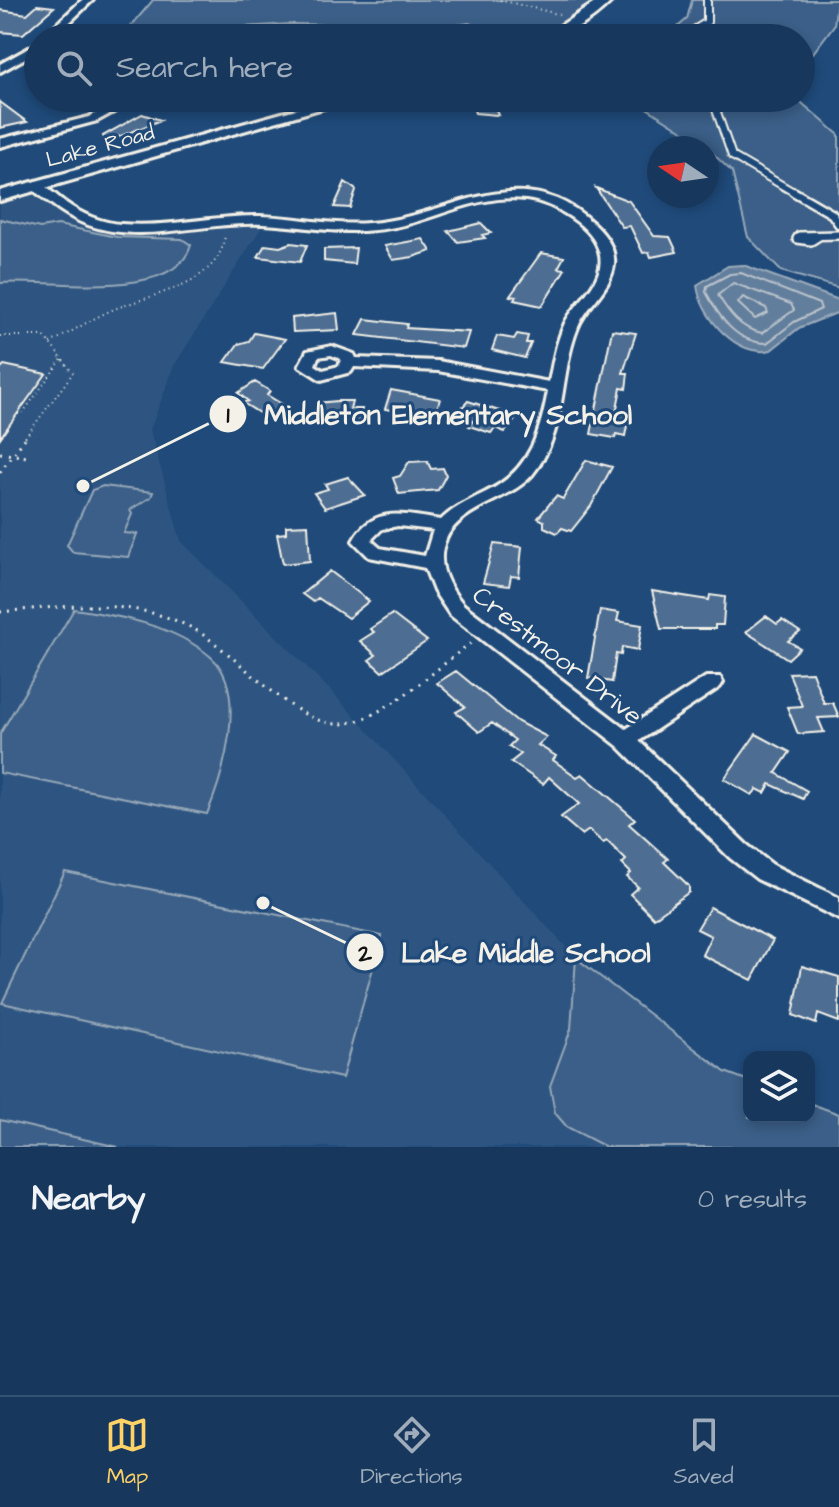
<!DOCTYPE html>
<style>
:root{--surface:#17385c;--page:#244365;--text:#f1f3f6;--muted:#9eacbb;--line:#365272;--accent:#ffd166}
body{margin:0;font-family:"Architects Daughter",sans-serif;background:var(--page);color:var(--text)}
.controls{position:absolute;right:24px;bottom:24px;display:grid;overflow:hidden;border-radius:16px;box-shadow:0 4px 12px #0003}
.controls button{width:72px;height:72px;display:grid;place-items:center;padding:0;border:0;border-bottom:2px solid var(--line);background:var(--surface);color:var(--text);font:40px sans-serif}
.compass{position:absolute;left:647px;top:136px;width:72px;height:72px;border-radius:50%;background:var(--surface);box-shadow:0 4px 12px #0003;rotate:283deg}
.list{margin:0;padding:0;list-style:none}
h2{display:flex;justify-content:space-between;align-items:center;height:104px;margin:0;padding:0 32px;font-size:34px}
h2 small{font-size:26px;font-weight:400;color:var(--muted)}
.icon{flex:none;width:44px;height:44px;fill:none;stroke:currentColor;stroke-width:2;stroke-linecap:round;stroke-linejoin:round}
.map{position:relative;flex:none;width:839px;height:1147px;overflow:hidden}
.search{position:absolute;background:var(--surface);box-shadow:0 4px 12px #0003;left:24px;right:24px;top:24px;height:88px;display:flex;align-items:center;gap:20px;box-sizing:border-box;padding:0 28px;border-radius:44px;color:var(--muted);font-size:30px}
.sheet{height:248px;background:var(--surface)}
nav{display:flex;justify-content:space-around;align-items:center;box-sizing:border-box;height:112px;border-top:2px solid var(--line);background:var(--surface);font-size:22px;color:var(--muted)}
nav a{display:grid;justify-items:center;gap:4px}
nav .on{color:var(--accent)}
.map>svg:first-child{display:block}
</style>
<div class="map">
<svg width="839" height="1147" viewBox="0 0 839 1147">
<rect width="100%" height="100%" fill="#1f4a7a"/>
<filter id="ink" filterUnits="userSpaceOnUse"><feTurbulence type="fractalNoise" baseFrequency=".0125" numOctaves="2"/><feDisplacementMap in="SourceGraphic" scale="16" xChannelSelector="R" yChannelSelector="G"/><feConvolveMatrix kernelMatrix="1 2 1 2 8 2 1 2 1" color-interpolation-filters="sRGB"/></filter>
<g filter="url(#ink)">
<!-- built -->
<path fill="#2d5581" d="M26 195 36 196 76 221 118 231 171 234 263 225 174 366 150 430 181 541 335 695 576 958 725 1072 749 1081V1117H809V1103L839 1114V1147H0V202Z"/>
<!-- green -->
<path fill="#3a5f88" stroke="#97a8b8" stroke-width="2" d="M153 0H597C558 32 541 38 491 38L493 33 469 23 411 32 352 25 290 24 212 29 194 38H121Z
M692 0H837L834 25 801 69V38H665L687 19Z
M631 98H796L839 135V288L781 271 748 237 732 172 703 144Z
M0 219 40 228 58 225 117 237 182 239 191 245C175 304 44 278 0 283Z
M103 486 153 492 151 497 130 510 132 514 124 533 137 534 128 557 73 552 67 545 92 490Z
M74 609C120 616 174 625 211 657 249 690 223 776 207 814L0 773V734Z
M65 872 382 936 342 1078 2 1003Z
M576 958 725 1072 749 1081V1117H809V1103L839 1114V1147H606L567 1127 555 1113 550 1086 571 1029Z
M0 1120 118 1147H0Z"/>
<!-- water -->
<path fill="#627e9d" stroke="#9cacbb" stroke-width="2" d="M743 265 839 300V312L799 328 771 350C738 359 700 316 697 285L728 266Z"/>
<g fill="none" stroke-linecap="round" stroke-linejoin="round">
<!-- shore -->
<path stroke="#bac3ca" stroke-width="2" d="M741 273 819 304 821 309 794 322 767 343C736 343 719 317 706 292L707 286 730 274Z
M733 283 791 304 794 310 762 333C741 330 728 312 718 295Z
M743 297 766 308 768 313 755 319 738 303Z"/>
</g>
<!-- building -->
<path fill="#4d6e92" stroke="#f4f1e8" stroke-width="2" d="M37 5 54 7 23 34 0 32V10L27 14Z
M470 98H492L498 115 475 113Z
M0 102 27 122 0 128Z
M142 114 161 120 106 142 103 136Z
M345 182 356 190 350 208 334 207Z
M596 188 629 201 654 236 670 237 677 252 651 257 649 252 643 253 630 226 622 227Z
M481 223 491 233 482 235 485 238 458 242 448 231Z
M423 239 431 251 413 257 393 260 385 246Z
M291 243 307 245 300 262 258 257 265 245 280 247Z
M356 248 354 264 324 261V249Z
M541 253 564 257 558 268 565 269 542 306 514 300 516 297 510 296Z
M337 313 339 330 293 332 292 318Z
M365 319 407 324 406 328 469 332 464 348 357 335Z
M612 330 636 333 623 373H628L626 389 621 388 616 413 629 415 625 436 616 434 615 438 591 434Z
M254 333 285 339 263 369 225 362 238 344 249 341Z
M517 334 528 336 526 343H531L525 358 492 350 497 336 514 339Z
M4 365 46 374 0 438V369Z
M255 382 270 391 267 395 288 408 269 419 243 403 248 401 238 393Z
M391 390 440 399 434 416 385 409Z
M337 401H352L350 409H362L360 422 315 418 317 403Z
M468 401 496 410 518 416 505 432 495 428 491 433 469 426 473 421 455 415Z
M586 460 612 467 591 506 571 531 562 528 557 533 544 527V521L538 518 556 496 563 499Z
M427 461 431 469 443 468 446 475 438 490 399 494 393 478 400 476 409 462Z
M348 477 365 495 325 508 314 493 328 489 325 484Z
M308 525 310 561 283 564 277 534 286 533V526Z
M494 544 522 547 519 577 511 576 509 586 483 583Z
M330 571 369 601 348 618 318 598 313 602 302 594Z
M652 591 709 600 710 595 725 597 723 625H715V629H661Z
M600 610 619 613 617 621 642 625 638 650 622 647 621 655 616 654 612 682 588 678Z
M392 614 427 641 382 672 369 660 376 655 360 641 374 632 370 629Z
M766 616 777 624 782 620 800 632 788 641 800 648 788 659 746 632Z
M456 671 518 722 547 737 538 745 556 756 553 760 577 777 582 774 635 819 629 824 668 859 664 862 689 886V892L654 918 630 894 638 887 627 877 631 873 622 864 626 860 607 841 603 843 589 830 582 835 561 817 579 804 549 777 543 784 511 762 521 754 509 746 515 740 492 723 479 732 456 712 465 707 437 683Z
M812 672 824 703H833L839 717 818 718 824 732 798 734 787 707 802 706 789 673Z
M756 734 790 752 776 773 807 791 803 799 770 784 765 793 757 789 752 795 724 779Z
M710 907 773 940 752 980 702 955 711 936 697 929Z
M802 966 839 977V1022L818 1014 816 1024 793 1015Z"/>
<g fill="none" stroke-linecap="round" stroke-linejoin="round">
<defs>
<path id="service-far1" d="M681 38 707 22V0
M653 98 669 103 701 98
M712 98 732 156 797 194"/>
<path id="service" d="M794 192 832 214 839 224
M819 236 811 241 797 239 799 236 839 235"/>
<path id="minor" d="M82 0H93L53 38H42Z
M38 43V51L0 72V64Z
M124 98H139L97 121 0 147V139L89 117Z
M36 182C47 186 56 196 66 203 81 214 102 223 121 224 168 228 214 215 260 216 297 217 332 226 369 223 447 218 521 155 593 223 604 233 616 248 614 265 611 289 587 305 578 327 558 376 568 432 532 475 509 501 461 506 446 539 435 563 448 587 464 605L626 729 706 677H720L723 682 720 687 639 741 746 844 773 865 839 898V919L757 879 730 858 618 746 450 615 434 591 425 568 369 557 353 541C373 504 406 515 441 520 455 506 473 499 490 490 530 469 540 433 548 391L438 371 354 367 351 372 321 380 299 366 307 351 332 346 354 354 356 358 438 361 549 382C553 362 556 342 565 323 576 301 605 282 600 255 595 226 552 202 526 199 479 193 435 220 390 228 347 236 306 226 263 224 205 221 144 245 88 225 66 217 49 202 32 189L30 186ZM331 355 341 359 339 366 323 370 315 365 318 357ZM398 526 433 530 425 556 380 548 371 540 382 529Z"/>
<path id="tertiary" d="M599 0H613C594 19 569 38 542 38Z
M336 98H358L0 201V191Z"/>
</defs>
<!-- service-far1 casing -->
<use href="#service-far1" stroke="#f4f1e8" stroke-width="10"/>
<!-- service casing -->
<use href="#service" stroke="#f4f1e8" stroke-width="12"/>
<!-- minor casing -->
<use href="#minor" stroke="#f4f1e8" stroke-width="6"/>
<!-- tertiary casing -->
<use href="#tertiary" stroke="#f4f1e8" stroke-width="6"/>
<!-- path-far1 -->
<path stroke="#f4f1e8" stroke-width="2" stroke-dasharray="1 4" stroke-linecap="butt" d="M500 0 562 15
M0 336H44L73 373 24 439
M50 343C72 332 94 317 117 308 156 293 220 284 225 235
M18 414H22L62 359"/>
<!-- path -->
<path stroke="#f4f1e8" stroke-width="3" stroke-dasharray="2 6" stroke-linecap="butt" d="M0 453 27 457
M0 472 26 437
M0 612C65 606 132 597 192 628 235 651 292 724 338 724 380 724 439 666 472 642"/>
<!-- service-far1 -->
<use href="#service-far1" stroke="#1f4a7a" stroke-width="6"/>
<!-- service -->
<use href="#service" stroke="#1f4a7a" stroke-width="7"/>
<!-- minor -->
<use href="#minor" fill="#1f4a7a" fill-rule="evenodd"/>
<!-- tertiary -->
<use href="#tertiary" fill="#1f4a7a" fill-rule="evenodd"/>
</g>
</g>
<g text-anchor="middle" stroke-width="6" stroke-linejoin="round" paint-order="stroke">
<!-- far-street labels -->
<g font-size="22" fill="#f4f1e8" stroke="#1f4a7a">
<text transform="translate(100 145) rotate(-15)" y="8">Lake Road</text>
</g>
<!-- street labels -->
<g font-size="26" fill="#f4f1e8" stroke="#1f4a7a">
<text transform="translate(558 655) rotate(38)" y="9">Crestmoor Drive</text>
</g>
</g>
<!-- callouts -->
<path fill="none" stroke="#f4f1e8" stroke-width="3" d="M83 486L228 414M263 903L365 952"/>
<g fill="#f4f1e8" stroke="#1f4a7a" stroke-width="3">
<circle cx="83" cy="486" r="8"/>
<circle cx="263" cy="903" r="8"/>
<circle cx="228" cy="414" r="20"/>
<circle cx="365" cy="952" r="20"/>
</g>
<g font-size="24" text-anchor="middle" font-weight="bold" fill="#111">
<text x="228" y="423">1</text>
<text x="365" y="961">2</text>
</g>
<g font-size="28" text-anchor="middle" font-weight="bold" fill="#f4f1e8" stroke="#1f4a7a" stroke-width="6" stroke-linejoin="round" paint-order="stroke">
<text x="448" y="424">Middleton Elementary School</text>
<text x="526" y="962">Lake Middle School</text>
</g>
</svg>
<div class="controls">
<button><svg class="icon" aria-label="layers" viewBox="0 0 24 24"><path d="M12 4l9 5-9 5-9-5zM3 14l9 5 9-5"/></svg></button>
</div>
<svg class="compass" viewBox="-18 -18 36 36"><path d="M0-13l5 13h-10z" fill="#e53935"/><path d="M0 13l5-13h-10z" fill="#9eacbb"/></svg>
<div class="search"><svg class="icon" aria-label="search" viewBox="0 0 24 24"><circle cx="10" cy="10" r="6"/><path d="M15 15l6 6"/></svg>Search here</div>
</div>
<section class="sheet">
<h2>Nearby<small>0 results</small></h2>
<ul class="list">
</ul>
</section>
<nav>
<a class="on"><svg class="icon" aria-label="map" viewBox="0 0 24 24"><path d="M3 6l6-2 6 2 6-2v14l-6 2-6-2-6 2zM9 4v14M15 6v14"/></svg>Map</a>
<a><svg class="icon" aria-label="directions" viewBox="0 0 24 24"><path d="M12 3l9 9-9 9-9-9zM9 14v-3h6M13 9l2 2-2 2"/></svg>Directions</a>
<a><svg class="icon" aria-label="saved" viewBox="0 0 24 24"><path d="M7 4h10v16l-5-4-5 4z"/></svg>Saved</a>
</nav>
